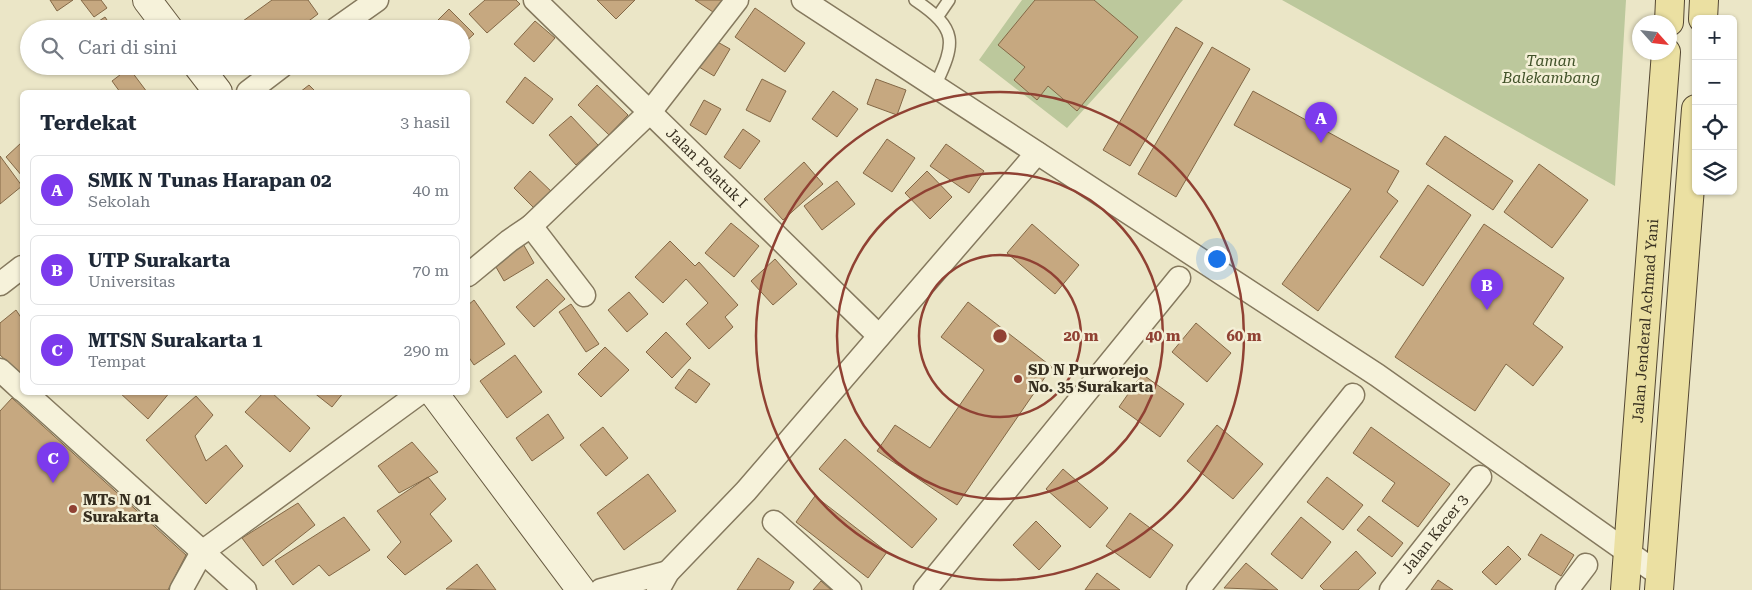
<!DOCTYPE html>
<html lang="id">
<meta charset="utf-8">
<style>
:root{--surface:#fff;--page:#f6f6f7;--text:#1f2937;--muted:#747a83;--line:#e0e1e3;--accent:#7c3aed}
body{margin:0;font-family:"Roboto Serif",serif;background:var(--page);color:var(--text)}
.controls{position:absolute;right:15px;top:15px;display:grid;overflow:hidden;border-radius:8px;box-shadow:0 1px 4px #0004}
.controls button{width:45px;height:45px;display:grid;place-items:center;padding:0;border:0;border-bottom:1px solid var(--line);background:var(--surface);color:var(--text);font:25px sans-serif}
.compass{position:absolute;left:1632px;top:15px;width:45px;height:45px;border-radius:50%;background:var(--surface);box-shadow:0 1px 4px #0004;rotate:117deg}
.you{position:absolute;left:1216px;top:258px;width:18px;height:18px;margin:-12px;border:4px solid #fff;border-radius:50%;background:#1a73e8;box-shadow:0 0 0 8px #1a73e833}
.badge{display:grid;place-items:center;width:32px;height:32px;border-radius:50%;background:var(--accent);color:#fff;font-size:16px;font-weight:700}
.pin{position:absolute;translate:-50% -41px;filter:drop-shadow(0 1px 2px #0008)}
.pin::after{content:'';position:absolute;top:26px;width:18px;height:15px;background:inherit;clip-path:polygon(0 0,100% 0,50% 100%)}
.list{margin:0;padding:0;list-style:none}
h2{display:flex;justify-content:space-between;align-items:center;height:65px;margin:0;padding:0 20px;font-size:21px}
h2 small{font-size:16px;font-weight:400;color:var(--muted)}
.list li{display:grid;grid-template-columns:32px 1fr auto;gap:15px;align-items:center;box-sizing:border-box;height:70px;margin:0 10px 10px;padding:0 10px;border:1px solid var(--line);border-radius:8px}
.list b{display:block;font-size:19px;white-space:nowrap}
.list p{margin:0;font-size:16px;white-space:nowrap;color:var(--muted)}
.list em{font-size:16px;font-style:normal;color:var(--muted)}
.icon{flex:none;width:28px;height:28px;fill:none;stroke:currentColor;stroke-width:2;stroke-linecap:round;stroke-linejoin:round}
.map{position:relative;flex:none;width:1752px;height:590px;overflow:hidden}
.search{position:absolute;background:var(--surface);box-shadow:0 1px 4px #0004;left:20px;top:20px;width:450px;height:55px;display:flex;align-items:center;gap:12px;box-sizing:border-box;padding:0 18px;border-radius:28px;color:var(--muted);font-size:19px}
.panel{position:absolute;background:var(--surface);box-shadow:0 1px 4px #0004;left:20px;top:90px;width:450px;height:305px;border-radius:8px}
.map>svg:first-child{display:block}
</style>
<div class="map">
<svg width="1752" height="590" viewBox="0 0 1752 590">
<rect width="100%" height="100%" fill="#ebe6c7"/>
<!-- green -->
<path fill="#bcc89c" d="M1022 0H1183L1067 128 979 60Z
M1282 0H1626L1615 186Z"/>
<!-- building -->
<path fill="#c6a880" stroke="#836846" d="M50 0H73L57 11Z
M81 0H101L107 8 94 17Z
M272 0H308L318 14 298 29H248L243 21Z
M485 0H516L520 4 487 33 469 14Z
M597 0H635L616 19Z
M695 0H725L716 14Z
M1035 0H1094L1138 37 1077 111 1048 86 1037 100 1014 80 1025 67 998 45Z
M755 8 805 43 785 72 735 37Z
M449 9 474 34 461 46V29H433L431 27Z
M105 17 113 29H87Z
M535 21 555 38 534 62 514 44Z
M1176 27 1203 43 1130 166 1103 150Z
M714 40 730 49 714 76 699 67Z
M1212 47 1250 69 1176 197 1138 174Z
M129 68 147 92H120L112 81Z
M525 77 553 99 533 124 506 102Z
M762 79 786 91 770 122 746 110Z
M876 79 906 90 897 115 867 104Z
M309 85 316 92H300Z
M597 85 628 115 609 135 578 105Z
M833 91 858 109 837 137 812 119Z
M1253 91 1399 171 1387 192 1398 201 1318 311 1282 284 1351 189 1234 125Z
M704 100 721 109 706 135 690 125Z
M571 116 598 145 576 165 549 135Z
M743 129 760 141 740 169 724 157Z
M1445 136 1513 181 1493 210 1426 164Z
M887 139 915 158 892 192 863 173Z
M22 142V176L6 157Z
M946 144 984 171 969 193 930 166Z
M0 156 22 186 0 204Z
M804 162 823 184 783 220 764 199Z
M1539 164 1588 200 1552 248 1504 212Z
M530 171 554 194 537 211 514 188Z
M927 171 952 197 930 219 905 193Z
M837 181 855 204 822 230 804 206Z
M1428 185 1471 215 1423 286 1380 257Z
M731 223 759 246 734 277 705 253Z
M1032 224 1079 265 1055 294 1007 253Z
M1484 224 1564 278 1533 324 1563 347 1533 386 1506 364 1475 411 1395 357Z
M670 241 695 266 699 262 738 305 725 317 733 327 709 349 686 324 708 303 686 279 663 303 635 277Z
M522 242 534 263 504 281 492 260Z
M775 259 797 284 773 305 751 281Z
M547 279 565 299 534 327 516 307Z
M629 292 648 314 627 332 608 310Z
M474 300 505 344 474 365 468 356V305Z
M968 302 1052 367 957 505 877 451 895 425 930 448 984 370 941 337Z
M571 304 599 344 586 352 559 312Z
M16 310 22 319V375L0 355V323Z
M1196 323 1231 353 1207 382 1172 352Z
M666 332 691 358 672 378 646 352Z
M605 347 629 370 601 397 578 374Z
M515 355 542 392 507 418 480 381Z
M689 369 710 384 696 403 675 388Z
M1142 374 1184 404 1160 437 1119 407Z
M119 392H170L148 419Z
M264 392H271L310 428 290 452 245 412Z
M313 392H344L332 407Z
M196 396 213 415 195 436 206 461 226 445 243 466 206 504 146 440Z
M12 398 186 555 168 590H0V411Z
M548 414 564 438 532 461 516 438Z
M1217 425 1263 464 1233 499 1187 461Z
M603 427 628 458 606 476 580 445Z
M1371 427 1450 484 1418 527 1382 501 1395 483 1353 453Z
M845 439 937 519 912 548 819 469Z
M412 442 438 472 399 493 378 466Z
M1063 469 1108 508 1090 528 1046 489Z
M648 474 676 511 624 550 597 513Z
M428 477 446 499 430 514 452 541 405 575 387 557 401 542 377 511Z
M1327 477 1363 505 1343 530 1307 502Z
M815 496 887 552 868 578 796 522Z
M298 503 315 525 263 566 242 538Z
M1130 513 1173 545 1150 578 1106 546Z
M1369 516 1403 543 1392 557 1357 530Z
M344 517 370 550 329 576 319 565 293 585 275 561Z
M1301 517 1331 542 1302 579 1271 554Z
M1036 521 1061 546 1039 570 1013 545Z
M1541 534 1574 555 1561 576 1528 555Z
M1508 546 1521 559 1496 585 1482 572Z
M1356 551 1376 573 1358 590H1324L1320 586Z
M758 558 794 582 789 590H737Z
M1246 563 1278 590 1224 588Z
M477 564 496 590 446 589Z
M1097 573 1120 590H1085Z
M1438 580 1453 590H1431Z
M821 581 831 590H813Z"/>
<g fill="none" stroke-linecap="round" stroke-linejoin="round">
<defs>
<path id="lane" d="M915 0C958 29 956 42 935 86
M938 16 949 0"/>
<g id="street">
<path id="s1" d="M535 0 879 336"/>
<path d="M803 0 1377 375 1660 575"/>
<path d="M336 29 377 0"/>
<path d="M248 92 282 66"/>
<path d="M531 226 584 295"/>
<path d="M468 275 509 241 531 226 650 112 737 0"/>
<path d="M0 284 22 267"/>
<path d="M0 370 22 390"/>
<path d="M25 392 245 590"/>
<path d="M774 522 850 590"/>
<path d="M181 590 202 552 421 392"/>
<path d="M601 590 668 572"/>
<path d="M658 590 668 572 746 491 1037 153"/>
<path d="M925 590 1179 278"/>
<path d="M1198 590 1353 395"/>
<path id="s2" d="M1391 590 1480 477"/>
<path d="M1567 590 1586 565"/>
</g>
<path id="secondary" d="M147 0 169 29
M198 66 218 92
M433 392 581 590"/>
<g id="primary">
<path d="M1703 19 1704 0"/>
<path d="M1669 22 1670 0"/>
<path id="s3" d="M1625 590 1666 52"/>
<path d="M1659 590 1696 109"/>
</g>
</defs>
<!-- lane casing -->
<use href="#lane" stroke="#85795e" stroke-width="14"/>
<!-- street casing -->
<use href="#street" stroke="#85795e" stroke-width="25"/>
<!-- secondary casing -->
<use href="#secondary" stroke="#675a41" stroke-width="30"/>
<!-- primary casing -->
<use href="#primary" stroke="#544732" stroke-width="30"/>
<!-- lane -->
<use href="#lane" stroke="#f6f2da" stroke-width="11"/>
<!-- street -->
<use href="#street" stroke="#f6f2da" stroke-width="22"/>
<!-- secondary -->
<use href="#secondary" stroke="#f6f2da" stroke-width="28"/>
<!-- primary -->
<use href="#primary" stroke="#ebe0a2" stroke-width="28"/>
</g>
<!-- distance rings -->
<g fill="none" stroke="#904133" stroke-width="2.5">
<circle cx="1000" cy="336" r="81"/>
<circle cx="1000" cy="336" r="163"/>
<circle cx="1000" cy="336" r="244"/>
</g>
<!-- markers -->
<g fill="#904133" stroke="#f3efd6" stroke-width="2">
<circle cx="1018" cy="379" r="5"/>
<circle cx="73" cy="509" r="5"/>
</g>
<g text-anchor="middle" stroke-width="5" stroke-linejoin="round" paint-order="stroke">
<!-- park labels -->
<g font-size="15" font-style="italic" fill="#415229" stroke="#f3efd6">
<text x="1551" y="66">Taman<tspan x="1551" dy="17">Balekambang</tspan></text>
</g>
<!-- street labels -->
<g font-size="15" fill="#372f20" stroke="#f3efd6">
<text dy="5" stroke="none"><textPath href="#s1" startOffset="240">Jalan Pelatuk I</textPath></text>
<text dy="5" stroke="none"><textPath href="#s3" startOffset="270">Jalan Jenderal Achmad Yani</textPath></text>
<text dy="5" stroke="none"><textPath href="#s2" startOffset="71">Jalan Kacer 3</textPath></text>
</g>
<!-- poi labels -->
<g font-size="15" font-weight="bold" fill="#372f20" stroke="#f3efd6" text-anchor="start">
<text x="1028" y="375">SD N Purworejo<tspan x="1028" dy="17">No. 35 Surakarta</tspan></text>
<text x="83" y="505">MTs N 01<tspan x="83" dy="17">Surakarta</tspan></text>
</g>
</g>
<circle cx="1000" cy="336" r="8" fill="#904133" stroke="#f3efd6" stroke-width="2.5"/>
<g font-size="15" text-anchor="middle" font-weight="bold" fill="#904133" stroke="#f3efd6" stroke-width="5" stroke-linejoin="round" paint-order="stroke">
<text x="1081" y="341">20 m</text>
<text x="1163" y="341">40 m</text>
<text x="1244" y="341">60 m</text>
</g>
</svg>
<div class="controls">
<button>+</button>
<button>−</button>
<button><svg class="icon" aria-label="locate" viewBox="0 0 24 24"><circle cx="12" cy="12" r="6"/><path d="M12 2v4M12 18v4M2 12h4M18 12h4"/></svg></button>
<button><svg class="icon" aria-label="layers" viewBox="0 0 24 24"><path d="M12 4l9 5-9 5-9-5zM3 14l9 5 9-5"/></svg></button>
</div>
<svg class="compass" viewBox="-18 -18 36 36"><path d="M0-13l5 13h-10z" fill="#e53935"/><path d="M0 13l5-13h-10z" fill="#747a83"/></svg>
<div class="you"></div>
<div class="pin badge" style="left:1321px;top:143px">A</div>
<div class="pin badge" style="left:1487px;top:310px">B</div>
<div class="pin badge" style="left:53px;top:483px">C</div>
<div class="search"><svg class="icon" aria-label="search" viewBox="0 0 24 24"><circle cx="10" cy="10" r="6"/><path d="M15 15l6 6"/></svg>Cari di sini</div>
<section class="panel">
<h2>Terdekat<small>3 hasil</small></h2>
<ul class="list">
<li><span class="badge">A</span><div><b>SMK N Tunas Harapan 02</b><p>Sekolah</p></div><em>40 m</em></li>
<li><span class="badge">B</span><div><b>UTP Surakarta</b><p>Universitas</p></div><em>70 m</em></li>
<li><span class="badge">C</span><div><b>MTSN Surakarta 1</b><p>Tempat</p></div><em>290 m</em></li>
</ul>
</section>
</div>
